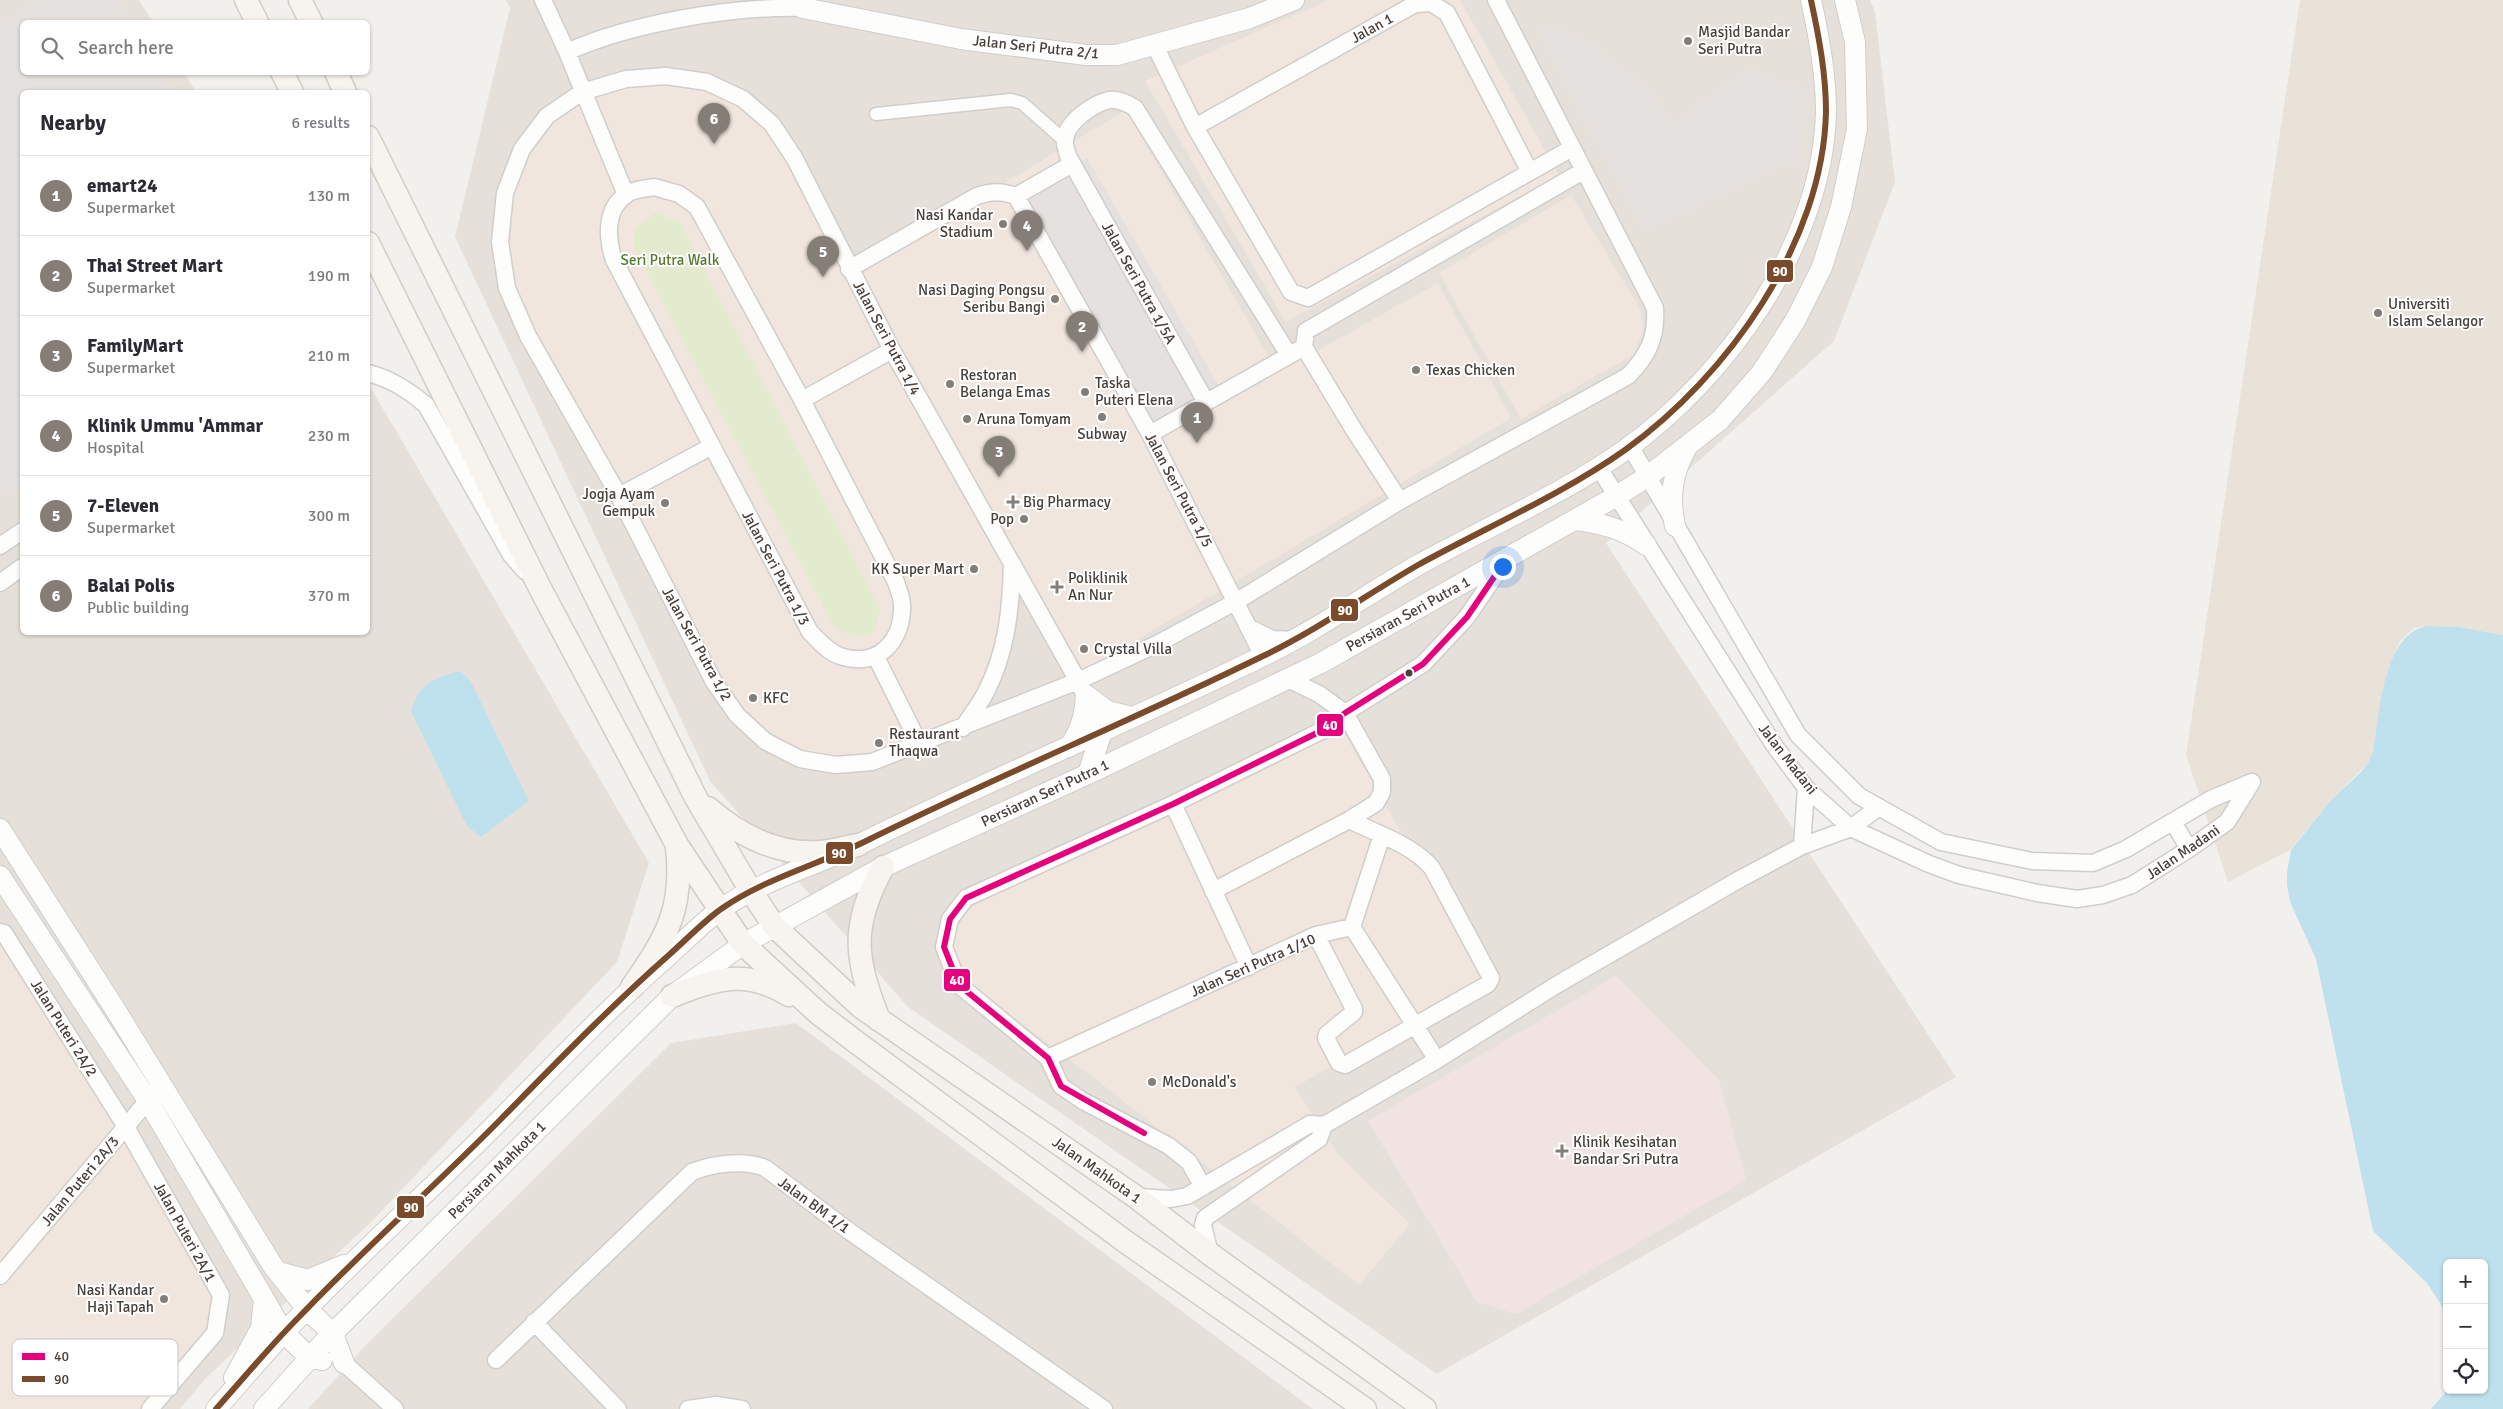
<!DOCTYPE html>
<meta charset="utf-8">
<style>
:root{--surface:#fff;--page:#f7f7f7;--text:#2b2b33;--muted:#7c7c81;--line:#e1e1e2;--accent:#847e77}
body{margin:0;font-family:Signika,sans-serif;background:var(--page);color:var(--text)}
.controls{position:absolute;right:15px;bottom:15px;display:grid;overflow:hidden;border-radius:8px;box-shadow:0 1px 4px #0004}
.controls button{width:45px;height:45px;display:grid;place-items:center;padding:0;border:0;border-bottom:1px solid var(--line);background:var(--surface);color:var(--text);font:25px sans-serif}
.you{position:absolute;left:1502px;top:566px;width:18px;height:18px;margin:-12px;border:4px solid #fff;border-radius:50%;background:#1a73e8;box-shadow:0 0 0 8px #1a73e833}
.badge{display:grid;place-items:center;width:32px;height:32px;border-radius:50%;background:var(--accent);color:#fff;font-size:16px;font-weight:700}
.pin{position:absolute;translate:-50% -41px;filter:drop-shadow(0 1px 2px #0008)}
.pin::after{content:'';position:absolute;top:26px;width:18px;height:15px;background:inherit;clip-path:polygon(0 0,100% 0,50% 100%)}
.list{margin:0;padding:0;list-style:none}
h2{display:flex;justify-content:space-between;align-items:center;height:65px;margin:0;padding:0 20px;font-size:21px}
h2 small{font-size:16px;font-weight:400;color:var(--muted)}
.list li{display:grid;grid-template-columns:32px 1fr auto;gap:15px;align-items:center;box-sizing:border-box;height:80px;padding:0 20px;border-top:1px solid var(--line)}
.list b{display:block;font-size:19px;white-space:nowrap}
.list p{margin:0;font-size:16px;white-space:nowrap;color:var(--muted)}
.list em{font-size:16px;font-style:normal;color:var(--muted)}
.icon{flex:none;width:28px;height:28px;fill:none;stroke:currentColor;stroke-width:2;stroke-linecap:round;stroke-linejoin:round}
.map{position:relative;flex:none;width:2503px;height:1409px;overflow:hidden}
.search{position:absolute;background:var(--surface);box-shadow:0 1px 4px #0004;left:20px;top:20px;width:350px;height:55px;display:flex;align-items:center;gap:12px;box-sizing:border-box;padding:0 18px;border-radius:8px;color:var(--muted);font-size:19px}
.panel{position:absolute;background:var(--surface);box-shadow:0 1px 4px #0004;left:20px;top:90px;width:350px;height:545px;border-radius:8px}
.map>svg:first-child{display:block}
</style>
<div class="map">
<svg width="2503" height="1409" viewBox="0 0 2503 1409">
<rect width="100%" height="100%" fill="#f2f0ed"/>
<!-- residential -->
<path fill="#e5e1da" d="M0 0H139L153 22H22V72L184 73 196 92H22V632H368V383L649 863 617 962 373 1220 206 1378 180 1409H0Z
M506 0H1870L1875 12 1895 182 1834 341 1606 543 1956 1077 1437 1374 908 1007 710 781 455 237 510 8Z
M796 1023 1313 1409H308L363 1348 671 1043Z"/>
<!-- commercial -->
<path fill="#f1e6de" d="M1329 0H1460L1559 175 1286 322 1145 81Z
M668 84 705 89 738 106 765 130 786 160 847 278 1126 110 1278 373 1438 283 1511 418 1081 673 1016 557 995 650 978 693 956 722 871 757H840L805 752 770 735 740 710 718 675 534 332 513 285 507 241 511 194 528 150 552 119 594 95 627 85Z
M1571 195 1641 310 1643 331 1634 354 1521 419 1439 273Z
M1343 731 1484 978 1295 1087 1338 1155 1410 1224 1359 1285 1089 1074 966 982 953 949 957 926 972 905 1196 803Z
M0 942 116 1126 214 1297 208 1331 140 1409H0Z"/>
<!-- education -->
<path fill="#e8e2d9" d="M2300 0H2503V635L2459 627 2426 626 2414 628 2400 641 2386 675 2373 752 2368 763 2331 800 2290 850 2228 882 2186 755Z"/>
<!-- medical -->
<path fill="#f0e3e2" d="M1616 976 1719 1080 1746 1180 1516 1314 1477 1302 1368 1121Z"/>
<!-- green -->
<path fill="#e3ebce" d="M656 212 680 222 880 609 875 631 858 638 835 629 634 248 635 228Z"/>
<!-- parking -->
<path fill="#e4e1de" d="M42 0H118L131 22H22V72L161 73 173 92H22V484L0 497V25Z
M1535 24 1580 37 1647 88 1673 124 1751 69 1805 91 1800 166H1778L1644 230Z
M1087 158 1219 386 1151 424 1025 200Z"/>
<!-- water -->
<path fill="#bfe1ee" d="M2426 626 2459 627 2503 635V1409H2431L2445 1393 2447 1377V1390H2484V1263H2447V1314L2427 1283 2373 1231 2316 959 2290 902 2287 885V872L2291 850 2331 800 2360 773 2368 763 2373 752C2380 714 2382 636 2426 626Z
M460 671 470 680 529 801 481 837 467 826 411 712C419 684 433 678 460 671Z"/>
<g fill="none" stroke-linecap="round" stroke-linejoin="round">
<defs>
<path id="pedestrian" d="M876 114 1011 100 1022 103 1065 141"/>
<path id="minor" d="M543 0 567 52 626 195
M1155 46 1195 127 1291 292 1308 298 1572 148
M567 52C631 23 733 6 803 8
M1195 127 1415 4 1431 3 1447 13 1530 172
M654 187 679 194 697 207 802 400 896 582C898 589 902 597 902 605 903 641 878 669 840 656 828 652 819 641 810 632L614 260C607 239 604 209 627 194 634 189 645 189 654 187Z
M1016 196 1150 434 1263 656
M1016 196 1072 164
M849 269 977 196C992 191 1001 191 1016 196
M1304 347 1306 331 1583 171
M368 373C391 379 408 390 426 405L511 555 525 571
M802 400 892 350
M1206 402 1068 156C1067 151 1064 145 1065 140 1066 122 1093 104 1109 100 1119 99 1127 103 1135 108L1289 355
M1150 434 1304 347 1354 430 1400 501
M1630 446 1798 735 1859 796 1941 842 2032 861 2093 863 2126 849 2211 799 2252 782
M1599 468 1774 745 1806 788 1851 828 1929 864 1959 875 2037 893 2077 899 2103 895 2132 885 2189 849 2227 822 2252 782
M619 496 712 446
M0 546 22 531
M0 583 22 567
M1248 627 1272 639 1295 640
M876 657 920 745
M963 728C970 716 980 704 986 692 1007 651 1011 608 1012 563
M1102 731 1078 681 892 350 795 159 772 124 743 99 707 82 666 76 626 79 582 92 547 116 522 149 505 193 500 242 507 288 528 336 619 496 714 682 737 715 765 741 800 759 836 765 872 762 1078 681 1155 645 1237 601 1400 501 1628 376C1648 356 1657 337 1655 308L1496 0
M1173 804 1249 967
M2173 822 2189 849
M1802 846 1806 788
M1213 891 1349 820 1376 803 1382 792V779L1345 713 1319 694 1288 679
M1352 927 1382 835
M0 932 4 933 126 1127 221 1295 215 1333 150 1409
M1316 935 1354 1009V1012L1327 1034 1326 1038 1339 1063 1345 1065 1488 984 1491 978 1432 868C1413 845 1376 833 1349 820
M1048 1058 1316 935 1352 927 1437 1060
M1203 1187 1189 1162 1169 1146 1083 1101 1061 1086 1048 1058 959 985 944 947 950 919 966 898 1173 804 1325 729 1345 713 1423 664 1467 617 1507 558
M1136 1197 1171 1199 1187 1196 1310 1124 1324 1125 1333 1120 1437 1060 1558 984 1740 879 1802 846 1851 828 1879 807
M1210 1254 1203 1225 1205 1218 1319 1139 1324 1125
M0 1276 155 1092
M534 1322 618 1409
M496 1360 692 1172C712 1164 744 1159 765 1168L849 1231 1104 1409
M344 1363 395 1409
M688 1409 716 1405 742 1409"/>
<path id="tertiary" d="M799 0 803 8 961 39 1086 55H1117L1250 18 1294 0
M1575 520C1602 523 1623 529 1646 545
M1675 526C1669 497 1672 473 1687 447
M1086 695 1107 711 1132 717
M1069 747C1081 730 1085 715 1086 695
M1088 774 1102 731
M0 829 115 1009 273 1266 307 1309 333 1334 344 1363
M0 876 147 1099 284 1333 310 1358 322 1360
M278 1272 308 1280 344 1265
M234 1378 261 1328 264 1299
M216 1409C244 1378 270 1346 299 1317 364 1249 435 1186 501 1119 556 1063 611 1006 670 954 687 939 703 922 721 909 764 879 817 865 864 842 995 777 1131 721 1263 656 1317 630 1366 595 1418 565 1485 528 1563 494 1625 450 1728 376 1823 242 1826 112 1826 74 1819 37 1811 0
M264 1409 325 1341 672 996 743 944 883 867 1088 774 1321 663 1615 497 1647 477 1720 420 1762 372 1795 321 1822 267 1841 207 1857 129 1855 42 1845 0"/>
<path id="secondary" d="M246 0 257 22
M300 0 311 22
M282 72 292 92
M336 72 345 92
M368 137 696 798 751 891 774 926 861 1007 1136 1197 1210 1254 1425 1409
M368 243 542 592 677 845 743 944 818 1013 856 1042 1126 1242 1365 1409
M708 808C739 835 777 855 820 852 832 851 845 847 858 845
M632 987C666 938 684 909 677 848
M672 996C716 979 745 968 789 995
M879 1020C855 958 850 927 883 867"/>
</defs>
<!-- pedestrian casing -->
<use href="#pedestrian" stroke="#d0ceca" stroke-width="15"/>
<!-- minor casing -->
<use href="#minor" stroke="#d0ceca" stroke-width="19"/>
<!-- tertiary casing -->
<use href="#tertiary" stroke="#d0ceca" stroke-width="22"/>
<!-- secondary casing -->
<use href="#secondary" stroke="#d1ccc4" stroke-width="25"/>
<!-- pedestrian -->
<use href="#pedestrian" stroke="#fdfdfc" stroke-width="12"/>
<!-- minor -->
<use href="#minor" stroke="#fdfdfc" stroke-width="16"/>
<!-- tertiary -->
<use href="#tertiary" stroke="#fdfdfc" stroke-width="20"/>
<!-- secondary -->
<use href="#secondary" stroke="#f7f4f0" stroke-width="22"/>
<defs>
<path id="bus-1" d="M1144 1133 1061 1086 1048 1058 959 985 944 947 950 919 966 898 1173 804 1325 729 1345 713 1423 664 1467 617 1507 558"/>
<path id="bus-2" d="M216 1409C244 1378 270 1346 299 1317 364 1249 435 1186 501 1119 556 1063 611 1006 670 954 687 939 703 922 721 909 764 879 817 865 864 842 995 777 1131 721 1263 656 1317 630 1366 595 1418 565 1485 528 1563 494 1625 450 1728 376 1823 242 1826 112 1826 74 1819 37 1811 0"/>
</defs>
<!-- bus-1 casing -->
<use href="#bus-1" stroke="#fff" stroke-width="10"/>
<!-- bus-2 casing -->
<use href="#bus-2" stroke="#fff" stroke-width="10"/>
<!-- bus-1 -->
<use href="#bus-1" stroke="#e5007d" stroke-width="6"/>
<!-- bus-2 -->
<use href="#bus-2" stroke="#7a4b2a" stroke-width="6"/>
</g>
<!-- markers -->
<g fill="#847e77" stroke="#fff" stroke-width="2">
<circle cx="1688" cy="41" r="5"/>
<circle cx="1003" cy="224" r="5"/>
<circle cx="1055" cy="299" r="5"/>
<circle cx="2378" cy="313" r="5"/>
<circle cx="1416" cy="370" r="5"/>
<circle cx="950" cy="384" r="5"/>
<circle cx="1085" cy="392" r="5"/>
<circle cx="1102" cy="417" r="5"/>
<circle cx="967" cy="419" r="5"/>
<path d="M1010.5 494.5h5v5h5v5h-5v5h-5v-5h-5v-5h5z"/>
<circle cx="665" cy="503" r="5"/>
<circle cx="1024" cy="519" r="5"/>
<circle cx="974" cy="569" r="5"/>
<path d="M1054.5 579.5h5v5h5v5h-5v5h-5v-5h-5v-5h5z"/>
<circle cx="1084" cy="649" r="5"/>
<circle cx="753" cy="698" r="5"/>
<circle cx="879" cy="743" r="5"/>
<circle cx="1152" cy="1082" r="5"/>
<path d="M1559.5 1143.5h5v5h5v5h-5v5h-5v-5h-5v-5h5z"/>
<circle cx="164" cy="1299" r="5"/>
</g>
<circle fill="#494038" stroke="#fff" stroke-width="2" cx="1409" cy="673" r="4.5"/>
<g text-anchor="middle" stroke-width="4" stroke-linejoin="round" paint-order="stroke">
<!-- street labels -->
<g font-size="15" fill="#494038" stroke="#fff">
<text transform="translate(1372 28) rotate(-29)" y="5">Jalan 1</text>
<text transform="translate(1036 47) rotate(6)" y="5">Jalan Seri Putra 2/1</text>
<text transform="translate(1139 283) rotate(61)" y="5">Jalan Seri Putra 1/5A</text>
<text transform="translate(887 338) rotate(62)" y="5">Jalan Seri Putra 1/4</text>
<text transform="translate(1179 490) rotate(62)" y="5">Jalan Seri Putra 1/5</text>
<text transform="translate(776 568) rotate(62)" y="5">Jalan Seri Putra 1/3</text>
<text transform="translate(1408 614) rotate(-29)" y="5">Persiaran Seri Putra 1</text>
<text transform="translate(697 644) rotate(61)" y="5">Jalan Seri Putra 1/2</text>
<text transform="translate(1788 759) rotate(52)" y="5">Jalan Madani</text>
<text transform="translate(1045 793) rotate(-25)" y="5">Persiaran Seri Putra 1</text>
<text transform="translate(2183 852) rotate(-34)" y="5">Jalan Madani</text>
<text transform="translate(1253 965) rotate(-24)" y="5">Jalan Seri Putra 1/10</text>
<text transform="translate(64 1028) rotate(58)" y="5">Jalan Puteri 2A/2</text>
<text transform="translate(497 1170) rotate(-45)" y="5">Persiaran Mahkota 1</text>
<text transform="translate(1097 1170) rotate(35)" y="5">Jalan Mahkota 1</text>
<text transform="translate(80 1181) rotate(-50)" y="5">Jalan Puteri 2A/3</text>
<text transform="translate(814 1205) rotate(36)" y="5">Jalan BM 1/1</text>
<text transform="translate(185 1232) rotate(61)" y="5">Jalan Puteri 2A/1</text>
</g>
<!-- poi labels -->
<g font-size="15" fill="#494038" stroke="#fff" text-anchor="start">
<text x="1698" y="37">Masjid Bandar<tspan x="1698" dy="17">Seri Putra</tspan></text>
<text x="993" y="220" text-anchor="end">Nasi Kandar<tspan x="993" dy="17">Stadium</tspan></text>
<text x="1045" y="295" text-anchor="end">Nasi Daging Pongsu<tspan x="1045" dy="17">Seribu Bangi</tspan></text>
<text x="2388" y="309">Universiti<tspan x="2388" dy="17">Islam Selangor</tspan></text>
<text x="1426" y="375">Texas Chicken</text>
<text x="960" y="380">Restoran<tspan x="960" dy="17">Belanga Emas</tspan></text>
<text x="1095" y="388">Taska<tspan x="1095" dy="17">Puteri Elena</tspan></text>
<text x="977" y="424">Aruna Tomyam</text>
<text x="1102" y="439" text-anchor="middle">Subway</text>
<text x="655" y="499" text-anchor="end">Jogja Ayam<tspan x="655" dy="17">Gempuk</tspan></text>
<text x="1023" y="507">Big Pharmacy</text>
<text x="1014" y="524" text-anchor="end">Pop</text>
<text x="964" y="574" text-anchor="end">KK Super Mart</text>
<text x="1068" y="583">Poliklinik<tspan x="1068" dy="17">An Nur</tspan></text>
<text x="1094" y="654">Crystal Villa</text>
<text x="763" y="703">KFC</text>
<text x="889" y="739">Restaurant<tspan x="889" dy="17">Thaqwa</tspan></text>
<text x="1162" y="1087">McDonald's</text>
<text x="1573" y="1147">Klinik Kesihatan<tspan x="1573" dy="17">Bandar Sri Putra</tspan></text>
<text x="154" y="1295" text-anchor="end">Nasi Kandar<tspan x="154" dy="17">Haji Tapah</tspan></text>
</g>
<!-- park labels -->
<g font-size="15" fill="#54792c" stroke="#fff">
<text x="670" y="265">Seri Putra Walk</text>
</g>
</g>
<!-- legend -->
<rect x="12" y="1339" width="166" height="57" rx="8" fill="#fff" stroke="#c8c6c3" stroke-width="1"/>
<rect x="22" y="1353" width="23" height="7" fill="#e5007d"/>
<rect x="22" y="1376" width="23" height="6" fill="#7a4b2a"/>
<g font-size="14" fill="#494038">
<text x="54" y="1361">40</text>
<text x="54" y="1384">90</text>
</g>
<g stroke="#fff" stroke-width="2">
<rect x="1766" y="259" width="28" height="24" rx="5" fill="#7a4b2a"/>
<rect x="1330" y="598" width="29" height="24" rx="5" fill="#7a4b2a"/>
<rect x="1316" y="713" width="28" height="24" rx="5" fill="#e5007d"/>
<rect x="825" y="841" width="29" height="24" rx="5" fill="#7a4b2a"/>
<rect x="943" y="968" width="28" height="24" rx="5" fill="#e5007d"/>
<rect x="396" y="1195" width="29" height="24" rx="5" fill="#7a4b2a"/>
</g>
<g font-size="14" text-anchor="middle" font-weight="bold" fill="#fff">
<text x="1780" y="276">90</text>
<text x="1345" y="615">90</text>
<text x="1330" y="730">40</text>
<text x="839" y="858">90</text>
<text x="957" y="985">40</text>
<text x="411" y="1212">90</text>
</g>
</svg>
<div class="controls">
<button>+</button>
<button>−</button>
<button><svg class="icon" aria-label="locate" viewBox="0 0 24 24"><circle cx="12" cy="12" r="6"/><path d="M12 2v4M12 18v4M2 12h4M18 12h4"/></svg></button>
</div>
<div class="you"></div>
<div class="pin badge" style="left:1197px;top:443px">1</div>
<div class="pin badge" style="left:1082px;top:352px">2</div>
<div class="pin badge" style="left:999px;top:477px">3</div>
<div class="pin badge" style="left:1027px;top:251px">4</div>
<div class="pin badge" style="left:823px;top:277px">5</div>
<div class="pin badge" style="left:714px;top:144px">6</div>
<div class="search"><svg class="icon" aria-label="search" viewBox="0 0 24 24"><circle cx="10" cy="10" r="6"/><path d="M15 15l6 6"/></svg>Search here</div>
<section class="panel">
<h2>Nearby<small>6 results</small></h2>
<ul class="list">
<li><span class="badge">1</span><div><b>emart24</b><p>Supermarket</p></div><em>130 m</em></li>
<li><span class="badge">2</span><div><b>Thai Street Mart</b><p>Supermarket</p></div><em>190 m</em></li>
<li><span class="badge">3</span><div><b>FamilyMart</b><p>Supermarket</p></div><em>210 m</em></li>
<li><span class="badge">4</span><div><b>Klinik Ummu 'Ammar</b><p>Hospital</p></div><em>230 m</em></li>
<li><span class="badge">5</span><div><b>7-Eleven</b><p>Supermarket</p></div><em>300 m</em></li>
<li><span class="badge">6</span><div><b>Balai Polis</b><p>Public building</p></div><em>370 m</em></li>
</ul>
</section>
</div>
